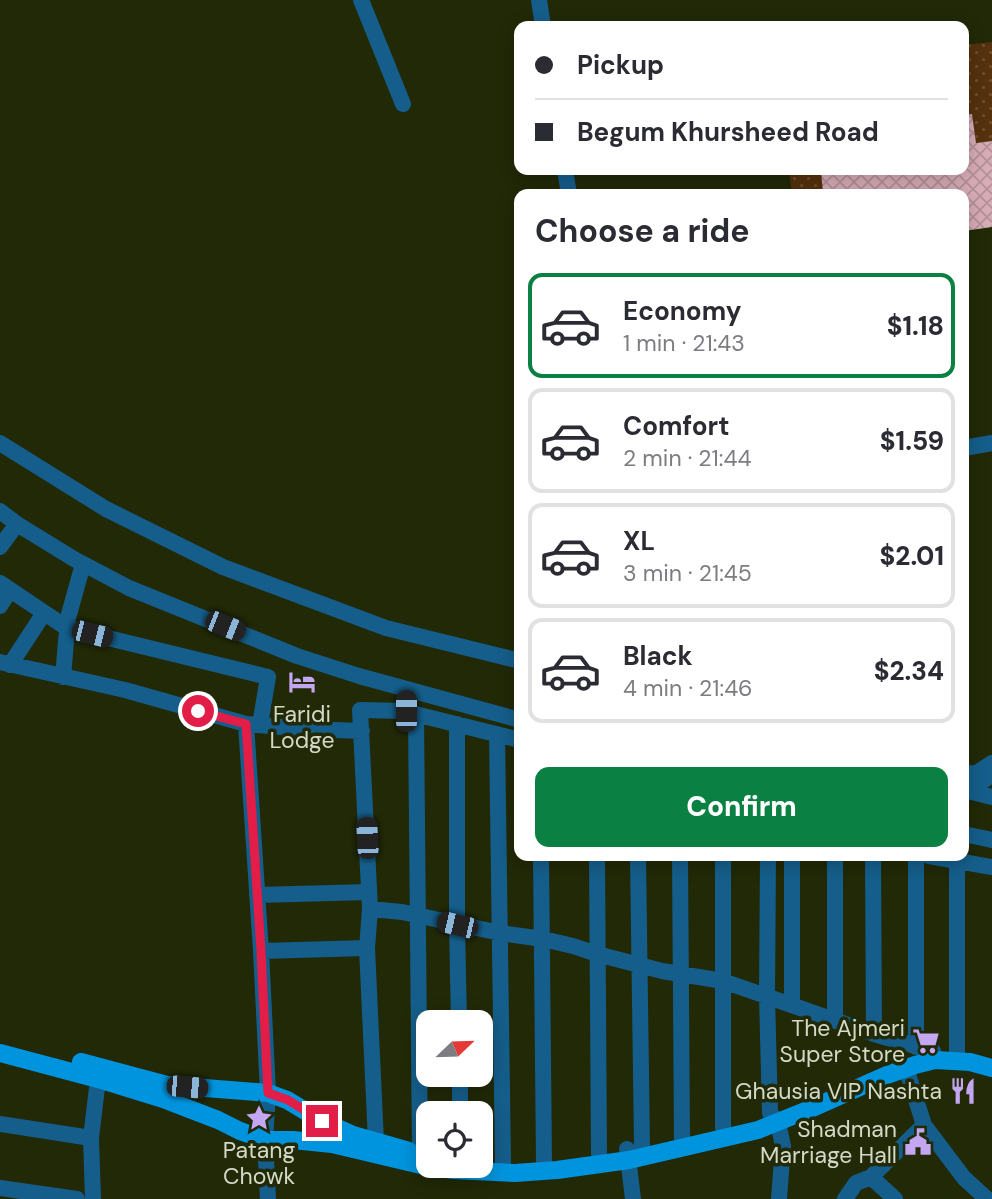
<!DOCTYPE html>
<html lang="en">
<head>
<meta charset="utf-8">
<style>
  :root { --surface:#fff; --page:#f7f7f7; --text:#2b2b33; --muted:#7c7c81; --line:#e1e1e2; --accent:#0b8043 }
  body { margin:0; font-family:"DM Sans",sans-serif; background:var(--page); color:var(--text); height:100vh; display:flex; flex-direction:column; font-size:26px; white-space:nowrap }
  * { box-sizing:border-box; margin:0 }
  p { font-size:23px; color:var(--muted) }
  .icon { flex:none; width:38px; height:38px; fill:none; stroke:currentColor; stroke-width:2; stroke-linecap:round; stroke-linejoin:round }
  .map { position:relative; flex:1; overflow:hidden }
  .panel { position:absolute; left:514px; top:189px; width:455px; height:672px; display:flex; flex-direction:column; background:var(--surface); border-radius:14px; box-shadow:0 4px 18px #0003 }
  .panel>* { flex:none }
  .banner { position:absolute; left:514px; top:21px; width:455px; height:154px; border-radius:14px; box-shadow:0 4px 18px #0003; display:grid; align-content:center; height:154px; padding:0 21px; background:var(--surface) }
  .needle { width:46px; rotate:67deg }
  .fabs { position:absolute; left:416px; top:1010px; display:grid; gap:14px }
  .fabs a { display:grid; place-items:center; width:77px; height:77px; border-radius:14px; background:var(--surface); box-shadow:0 4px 18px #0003; font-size:35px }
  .end { position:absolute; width:32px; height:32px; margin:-16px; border:9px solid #e11d48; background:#fff; box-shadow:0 0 0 4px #fff }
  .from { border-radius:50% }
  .car { position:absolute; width:21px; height:42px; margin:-21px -10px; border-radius:9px; box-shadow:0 0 5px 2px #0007; background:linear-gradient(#222 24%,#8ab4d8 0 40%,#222 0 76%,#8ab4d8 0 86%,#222 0) }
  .banner b { display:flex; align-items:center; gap:24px; height:66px; font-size:26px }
  .banner b+b { border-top:2px solid var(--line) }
  .banner i { width:18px; height:18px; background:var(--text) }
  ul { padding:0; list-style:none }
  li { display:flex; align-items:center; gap:21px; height:105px; margin:0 14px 10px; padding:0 7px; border:4px solid var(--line); border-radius:14px }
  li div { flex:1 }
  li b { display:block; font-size:26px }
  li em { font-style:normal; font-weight:800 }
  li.active { border-color:var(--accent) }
  li>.icon { width:63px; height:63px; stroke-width:1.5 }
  h2 { padding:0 21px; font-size:32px; line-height:84px }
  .button { display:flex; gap:14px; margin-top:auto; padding:14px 21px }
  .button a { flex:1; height:80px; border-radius:14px; background:var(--accent); color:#fff; font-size:28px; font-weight:800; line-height:80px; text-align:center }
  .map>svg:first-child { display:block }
</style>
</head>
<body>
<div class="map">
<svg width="992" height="1199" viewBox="0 0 992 1199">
  <defs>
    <pattern id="grass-dots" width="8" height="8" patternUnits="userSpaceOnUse" patternTransform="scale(1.75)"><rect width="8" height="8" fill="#55310e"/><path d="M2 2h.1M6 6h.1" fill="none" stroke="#6d4e30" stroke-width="1.8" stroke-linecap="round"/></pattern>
    <pattern id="building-cross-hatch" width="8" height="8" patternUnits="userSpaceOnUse" patternTransform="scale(1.75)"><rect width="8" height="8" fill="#d8acb7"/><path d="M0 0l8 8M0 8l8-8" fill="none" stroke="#b29198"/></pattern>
  </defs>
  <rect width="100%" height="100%" fill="#212907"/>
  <path fill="url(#grass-dots)" d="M992 42V141L976 143 972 114 964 115V45Z
    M789 170H821L823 194H792Z"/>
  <path fill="url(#building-cross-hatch)" d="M972 114 976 143 992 141V227L964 231V194H823L821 170H964V115Z"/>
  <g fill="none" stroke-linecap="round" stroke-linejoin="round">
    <path stroke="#155e8b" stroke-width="16" d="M361 0 403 104
      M539 0 543 26
      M565 170 569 194
      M0 443 106 509 223 567 386 628 520 661
      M964 448 992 443
      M0 511 17 524 74 559 129 588 297 656 359 676 520 720
      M0 547 17 524
      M0 583 67 628 268 677 260 725
      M0 606 10 590
      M0 662 125 690 246 724 307 729 362 731
      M10 665 44 613
      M63 677 68 618 83 564
      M407 712 520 740
      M416 714 420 1154
      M246 724 261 951 268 1093 265 1140 268 1199
      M457 724V925L459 1022
      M497 734 503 1164
      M964 772 975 774 992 763
      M992 775 968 791 992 797
      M964 834 992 840
      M541 856 544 1162
      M597 856 599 1154
      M638 856 642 1146
      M680 856 682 1139
      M723 856V1128
      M768 856 767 996 770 1113 778 1122 783 1146 779 1199
      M835 856V1021
      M873 856 874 1034
      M929 856 992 867
      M257 895 369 892
      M370 909 402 912 500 933 543 939 573 946 597 954 662 971 723 981 874 1034 933 1051
      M261 951 367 948
      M792 1005V856
      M916 1047V856
      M957 1052V861
      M906 1068 924 1125 964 1178 987 1199
      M460 1074V1113
      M0 1124 91 1138
      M376 1142 367 948 370 909 360 710 406 711V689
      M627 1149 633 1199
      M871 1177 895 1199
      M0 1188 77 1199
      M93 1199 91 1138 98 1079
      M845 1199 856 1183 871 1177 924 1125"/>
    <path stroke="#0094de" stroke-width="18" d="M0 1053 98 1079 166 1100 218 1120 240 1131 265 1140H293L332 1144 425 1166 454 1170 515 1173 557 1170 629 1160 758 1130 810 1109 887 1075 915 1065 935 1060 970 1062 992 1068
      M81 1062 167 1085 268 1093 287 1100 322 1121 353 1135 409 1151"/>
  </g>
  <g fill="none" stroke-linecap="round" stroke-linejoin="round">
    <path stroke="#e11d48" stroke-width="9" d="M198 711 246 724 261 951 268 1093 288 1100 322 1121"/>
  </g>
  <defs>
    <symbol id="hotel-bare" viewBox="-9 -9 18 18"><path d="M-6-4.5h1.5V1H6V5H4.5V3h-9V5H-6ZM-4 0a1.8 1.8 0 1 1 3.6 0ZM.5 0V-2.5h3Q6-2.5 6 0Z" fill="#c4a7f1" stroke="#212907" stroke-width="2.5" paint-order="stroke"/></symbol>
    <symbol id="supermarket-bare" viewBox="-9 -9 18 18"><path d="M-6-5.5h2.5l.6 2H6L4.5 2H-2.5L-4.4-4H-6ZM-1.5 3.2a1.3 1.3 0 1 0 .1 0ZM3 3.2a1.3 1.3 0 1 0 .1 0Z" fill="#c4a7f1" stroke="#212907" stroke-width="2.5" paint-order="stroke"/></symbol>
    <symbol id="restaurant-bare" viewBox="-9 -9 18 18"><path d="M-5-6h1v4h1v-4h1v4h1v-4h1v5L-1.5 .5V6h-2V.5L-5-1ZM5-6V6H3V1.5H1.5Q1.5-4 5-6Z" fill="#c4a7f1" stroke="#212907" stroke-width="2.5" paint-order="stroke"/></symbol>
    <symbol id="sight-bare" viewBox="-9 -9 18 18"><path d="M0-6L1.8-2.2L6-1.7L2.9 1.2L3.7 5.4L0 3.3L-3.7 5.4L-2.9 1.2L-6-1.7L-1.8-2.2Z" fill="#c4a7f1" stroke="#212907" stroke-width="2.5" paint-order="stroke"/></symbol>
    <symbol id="civic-bare" viewBox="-9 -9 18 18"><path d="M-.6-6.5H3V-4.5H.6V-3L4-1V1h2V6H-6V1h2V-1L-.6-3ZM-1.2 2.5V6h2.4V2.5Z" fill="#c4a7f1" stroke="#212907" stroke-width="2.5" paint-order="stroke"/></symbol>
  </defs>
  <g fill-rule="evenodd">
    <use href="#hotel-bare" x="283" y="663" width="38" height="38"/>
    <use href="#supermarket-bare" x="907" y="1022" width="38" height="38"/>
    <use href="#restaurant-bare" x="944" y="1072" width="38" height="38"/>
    <use href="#sight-bare" x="240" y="1099" width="38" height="38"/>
    <use href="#civic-bare" x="899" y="1123" width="38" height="38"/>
  </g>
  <g text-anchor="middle" stroke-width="7" stroke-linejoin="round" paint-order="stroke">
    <g font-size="23" fill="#d3d9c6" stroke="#212907" text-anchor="end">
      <text x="302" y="722" text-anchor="middle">Faridi<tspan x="302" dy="26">Lodge</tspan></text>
      <text x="905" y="1036">The Ajmeri<tspan x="905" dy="26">Super Store</tspan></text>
      <text x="942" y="1099">Ghausia VIP Nashta</text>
      <text x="897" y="1137">Shadman<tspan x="897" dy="26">Marriage Hall</tspan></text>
      <text x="259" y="1158" text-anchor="middle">Patang<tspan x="259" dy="26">Chowk</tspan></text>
    </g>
  </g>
</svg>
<div class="fabs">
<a><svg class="needle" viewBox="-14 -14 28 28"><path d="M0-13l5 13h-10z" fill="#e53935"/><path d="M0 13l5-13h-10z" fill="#7c7c81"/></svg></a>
<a><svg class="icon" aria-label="locate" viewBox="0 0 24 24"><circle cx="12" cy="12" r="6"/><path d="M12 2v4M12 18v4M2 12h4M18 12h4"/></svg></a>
</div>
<i class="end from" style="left:198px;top:711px"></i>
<i class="end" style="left:322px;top:1121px"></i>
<i class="car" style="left:225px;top:626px;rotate:112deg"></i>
<i class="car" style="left:92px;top:634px;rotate:104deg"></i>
<i class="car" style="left:406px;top:711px;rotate:0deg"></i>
<i class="car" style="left:367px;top:838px;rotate:357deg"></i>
<i class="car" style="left:457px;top:925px;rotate:283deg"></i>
<i class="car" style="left:187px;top:1087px;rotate:95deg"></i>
<div class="banner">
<b><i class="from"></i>Pickup</b>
<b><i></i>Begum Khursheed Road</b>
</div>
<section class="panel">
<h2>Choose a ride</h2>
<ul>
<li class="active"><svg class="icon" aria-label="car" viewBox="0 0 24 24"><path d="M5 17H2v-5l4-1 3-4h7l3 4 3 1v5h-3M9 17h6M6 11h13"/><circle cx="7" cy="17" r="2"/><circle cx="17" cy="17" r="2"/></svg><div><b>Economy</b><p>1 min · 21:43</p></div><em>$1.18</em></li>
<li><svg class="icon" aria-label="car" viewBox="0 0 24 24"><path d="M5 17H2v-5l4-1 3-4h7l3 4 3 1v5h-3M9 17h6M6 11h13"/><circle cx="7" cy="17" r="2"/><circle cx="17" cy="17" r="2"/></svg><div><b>Comfort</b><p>2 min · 21:44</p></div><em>$1.59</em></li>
<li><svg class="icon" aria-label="car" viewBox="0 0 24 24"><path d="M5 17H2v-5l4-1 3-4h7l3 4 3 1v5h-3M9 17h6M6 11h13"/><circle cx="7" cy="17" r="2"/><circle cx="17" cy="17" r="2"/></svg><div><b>XL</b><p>3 min · 21:45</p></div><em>$2.01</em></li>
<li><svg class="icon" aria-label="car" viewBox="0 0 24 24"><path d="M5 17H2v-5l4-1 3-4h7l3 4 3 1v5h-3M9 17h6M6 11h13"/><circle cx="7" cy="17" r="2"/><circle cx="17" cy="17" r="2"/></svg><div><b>Black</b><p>4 min · 21:46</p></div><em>$2.34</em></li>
</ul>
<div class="button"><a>Confirm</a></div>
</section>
</div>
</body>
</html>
